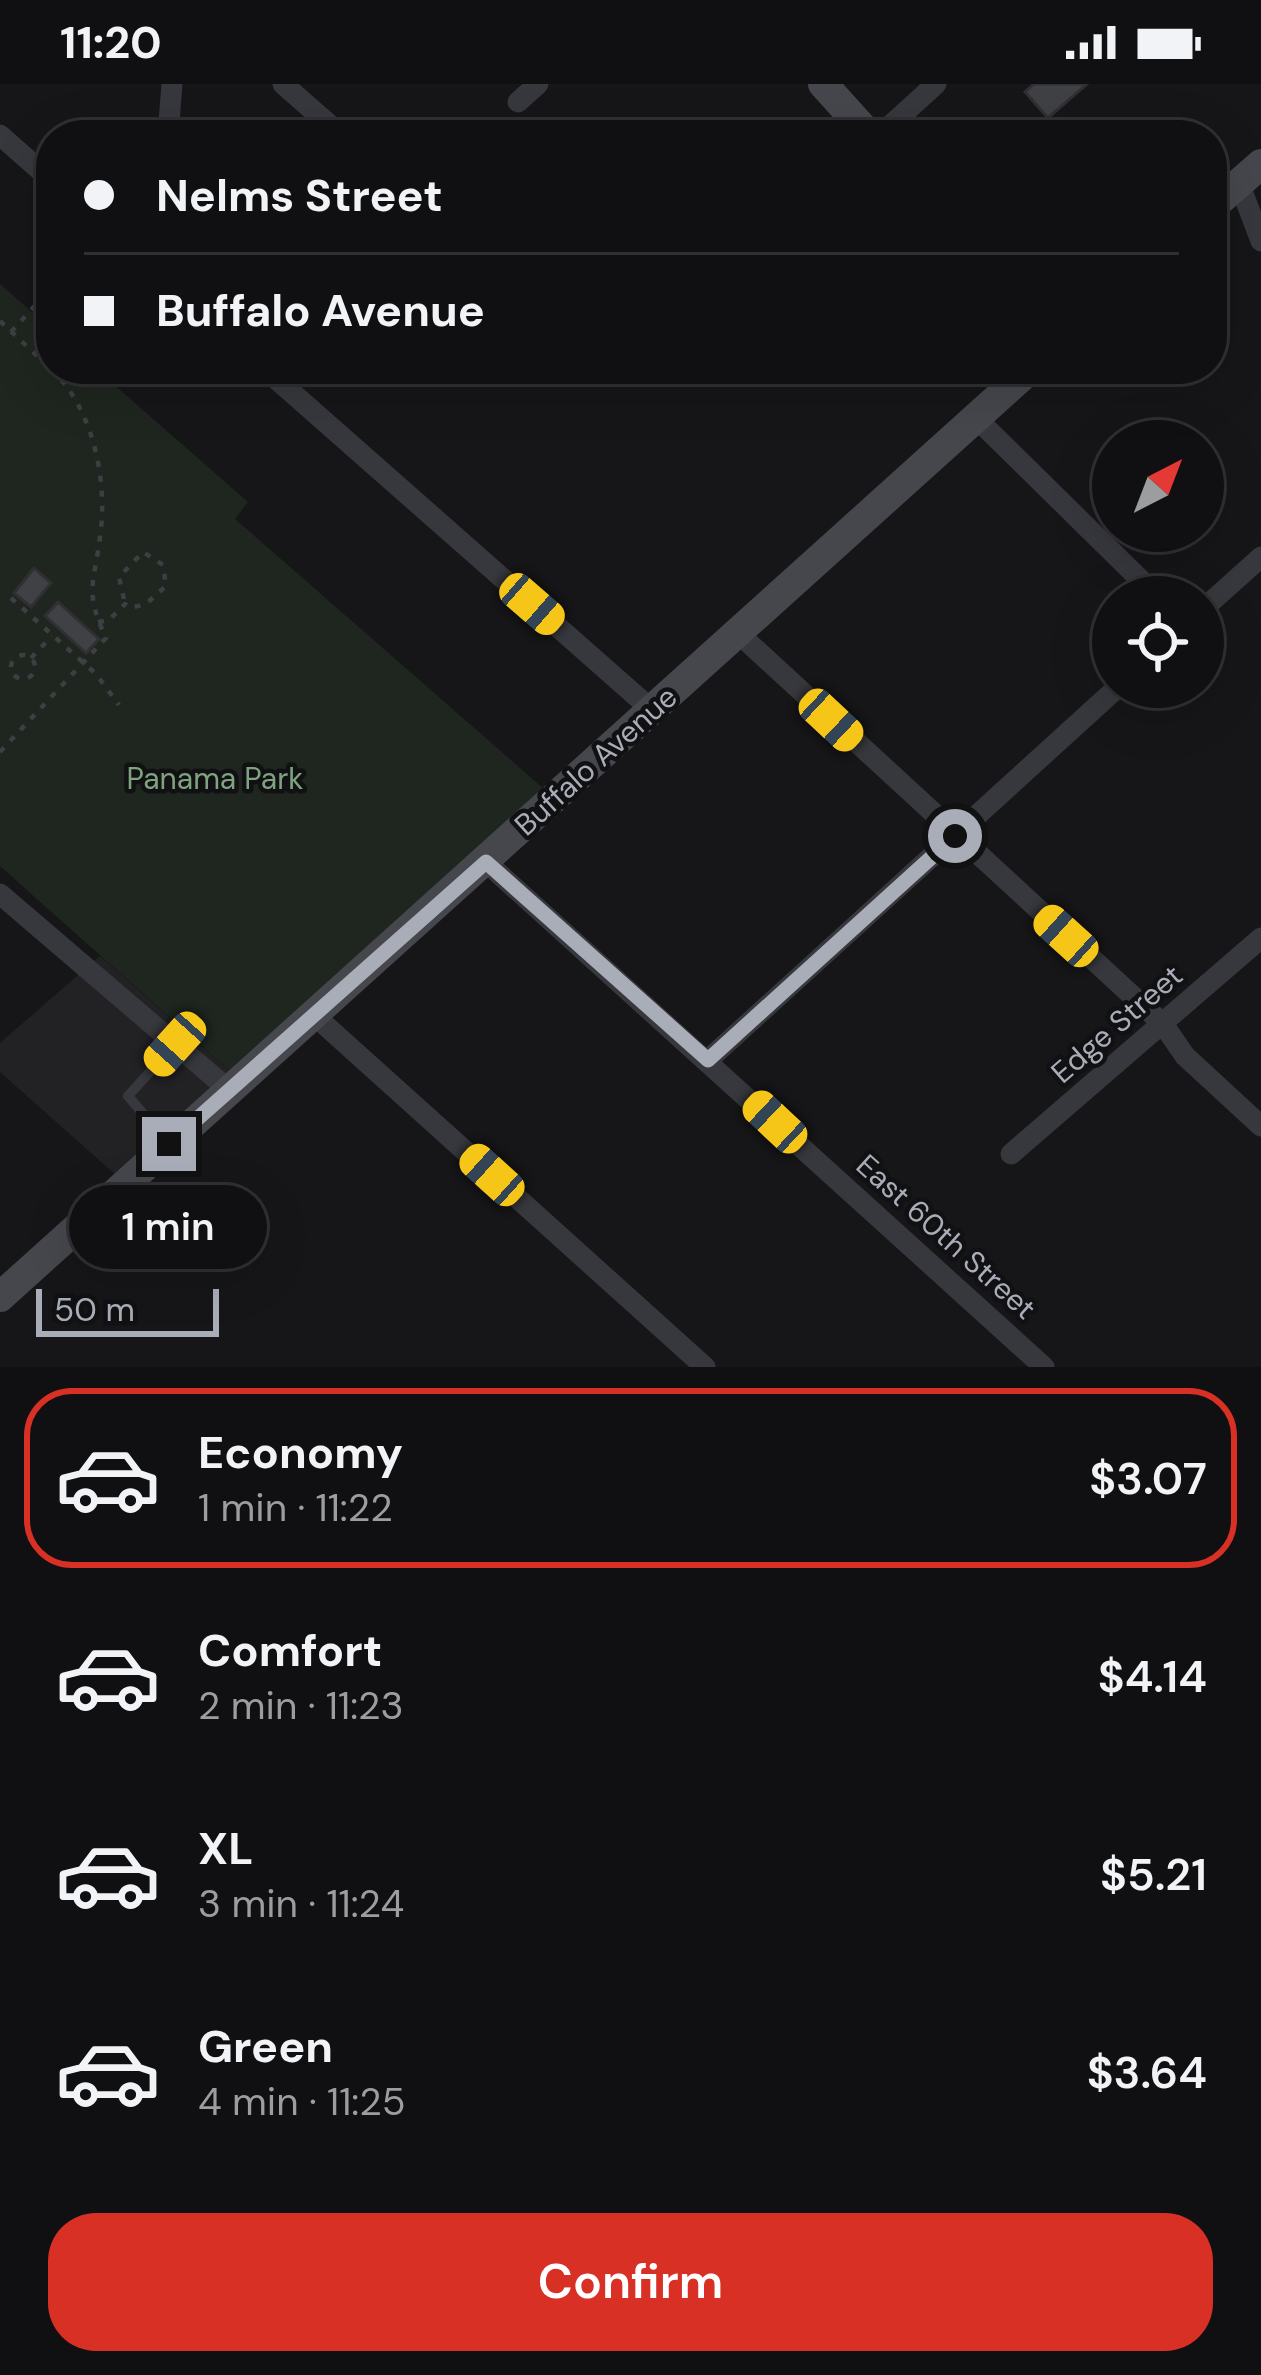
<!DOCTYPE html>
<html lang="en">
<head>
<meta charset="utf-8">
<style>
  :root { --surface:#101012; --page:#19191b; --text:#f1f3f6; --muted:#9c9d9f; --line:#303032; --accent:#d93025 }
  body { margin:0; font-family:"DM Sans",sans-serif; background:var(--page); color:var(--text); height:100vh; display:flex; flex-direction:column; font-size:45px; white-space:nowrap }
  * { box-sizing:border-box; margin:0 }
  p { font-size:39px; color:var(--muted) }
  .icon { flex:none; width:66px; height:66px; fill:none; stroke:currentColor; stroke-width:2; stroke-linecap:round; stroke-linejoin:round }
  .map { position:relative; height:1283px; overflow:hidden }
  .panel { display:flex; flex-direction:column; background:var(--surface); flex:1 }
  .panel>* { flex:none }
  .guide { position:absolute; left:36px; top:36px; width:1191px; height:264px; border-radius:48px; box-shadow:0 12px 48px #0002,0 0 0 3px var(--line); display:grid; align-content:center; height:264px; padding:0 48px; background:var(--surface) }
  .needle { width:78px; rotate:42deg }
  .buttons { position:absolute; left:1092px; top:336px; display:grid; gap:24px }
  .buttons a { display:grid; place-items:center; width:132px; height:132px; border-radius:50%; background:var(--surface); box-shadow:0 12px 48px #0002,0 0 0 3px var(--line); font-size:60px }
  .scale { position:absolute; left:36px; bottom:30px; width:183px; box-sizing:border-box; padding-left:12px; border:6px solid #a8adb8; border-top:0; font-size:33px; line-height:42px; white-space:nowrap; color:#a8adb8; -webkit-text-stroke:9px #111113; paint-order:stroke }
  .end { position:absolute; width:54px; height:54px; margin:-27px; border:15px solid #a8adb8; background:#111; box-shadow:0 0 0 6px #111 }
  .from { border-radius:50% }
  .bubble { position:absolute; height:84px; border-radius:42px; background:var(--surface); box-shadow:0 12px 48px #0002,0 0 0 3px var(--line); font-size:39px; font-weight:600; line-height:84px; text-align:center }
  .car { position:absolute; width:36px; height:72px; margin:-36px -18px; border-radius:15px; box-shadow:0 0 9px 3px #0007; background:linear-gradient(#f5c518 24%,#345 0 40%,#f5c518 0 76%,#345 0 86%,#f5c518 0) }
  .guide b { display:flex; align-items:center; gap:42px; height:114px; font-size:45px }
  .guide b+b { border-top:3px solid var(--line) }
  .guide i { width:30px; height:30px; background:var(--text) }
  ul { padding:21px 0 0; list-style:none }
  li { display:flex; align-items:center; gap:36px; height:180px; margin:0 24px 18px; padding:0 24px; border:6px solid transparent; border-radius:48px }
  li div { flex:1 }
  li b { display:block; font-size:45px }
  li em { font-style:normal; font-weight:600 }
  li.current { border-color:var(--accent) }
  li>.icon { width:108px; height:108px; stroke-width:1.5 }
  .cta { display:flex; gap:24px; margin-top:auto; padding:24px 48px }
  .cta a { flex:1; height:138px; border-radius:48px; background:var(--accent); color:#fff; font-size:48px; font-weight:600; line-height:138px; text-align:center }
  .status { display:flex; justify-content:space-between; align-items:center; height:84px; padding:0 60px; background:var(--surface); direction:ltr }
  .status svg { height:33px; fill:currentColor }
  .map>svg:first-child { display:block }
</style>
</head>
<body>
<div class="status"><b>11:20</b><svg viewBox="0 0 49 12"><path d="M0 12V9h3v3zM5 12V6h3v6zM10 12V3h3v9zM15 12V0h3v12zM26 1h20v11H26zM47 4h2v5h-2z"/></svg></div>
<div class="map">
<svg width="1261" height="1283" viewBox="0 0 1261 1283">
  <rect width="100%" height="100%" fill="#161618"/>
  <path fill="#222225" d="M100 872 232 989 117 1092 0 988V959Z"/>
  <path fill="#1e261f" d="M0 200 51 245V285H96L248 418 235 435 544 705 232 989 0 782Z"/>
  <path fill="#404145" stroke="#303034" stroke-width="3" d="M1034 0H1087L1048 34 1025 8Z
    M34 484 51 499 31 523 14 509Z
    M58 518 99 555 86 569 45 532Z"/>
  <g fill="none" stroke-linecap="round" stroke-linejoin="round">
    <path stroke="#3d3f44" stroke-width="4.5" stroke-dasharray="6 9" stroke-linecap="butt" d="M0 237 51 285
      M11 248 51 204
      M11 514 96 590 119 621
      M98 538 109 536 125 520 130 524 146 520 166 502 163 481 143 468 119 493 125 520
      M11 583a12 12 0 1 1 24 0a12 12 0 1 1-24 0Z
      M31 574 52 552
      M0 668 106 554C84 507 94 501 100 453 108 398 94 325 51 285"/>
    <path stroke="#37383d" stroke-width="10" d="M166 1057 128 1012 175 960"/>
    <path stroke="#37383d" stroke-width="21" d="M283 0 341 51
      M518 18 538 0
      M0 51 51 96
      M168 51 172 0
      M880 51 936 0
      M1239 99 1261 157
      M265 285 652 626
      M976 334 1158 513
      M1203 525 1261 473
      M738 549 1163 940 1185 972 1261 1042
      M486 778 1044 1283
      M0 810 229 1006
      M315 932 705 1283
      M708 976 1118 603
      M1011 1070 1261 854"/>
    <path stroke="#45474d" stroke-width="30" d="M823 0 869 51
      M1212 123 1261 80
      M0 1213 1030 285"/>
  </g>
  <g fill="none" stroke-linecap="round" stroke-linejoin="round">
    <path stroke="#a8adb8" stroke-width="15" d="M169 1060 486 778 708 976 955 752"/>
  </g>
  <g text-anchor="middle" stroke-width="9" stroke-linejoin="round" paint-order="stroke">
    <g font-size="30" fill="#a8adb8" stroke="#111113">
      <text transform="translate(596 677) rotate(-42)" y="10">Buffalo Avenue</text>
      <text transform="translate(1117 940) rotate(-41)" y="10">Edge Street</text>
      <text transform="translate(946 1153) rotate(42)" y="10">East 60th Street</text>
    </g>
    <g font-size="30" fill="#7fa381" stroke="#111113">
      <text x="215" y="705">Panama Park</text>
    </g>
  </g>
</svg>
<div class="buttons">
<a><svg class="needle" viewBox="-14 -14 28 28"><path d="M0-13l5 13h-10z" fill="#e53935"/><path d="M0 13l5-13h-10z" fill="#9c9d9f"/></svg></a>
<a><svg class="icon" aria-label="locate" viewBox="0 0 24 24"><circle cx="12" cy="12" r="6"/><path d="M12 2v4M12 18v4M2 12h4M18 12h4"/></svg></a>
</div>
<div class="scale">50 m</div>
<i class="end from" style="left:955px;top:752px"></i>
<i class="end" style="left:169px;top:1060px"></i>
<div class="bubble" style="left:69px;top:1101px;width:198px">1 min</div>
<i class="car" style="left:532px;top:520px;rotate:131deg"></i>
<i class="car" style="left:831px;top:636px;rotate:133deg"></i>
<i class="car" style="left:1066px;top:852px;rotate:312deg"></i>
<i class="car" style="left:175px;top:960px;rotate:222deg"></i>
<i class="car" style="left:775px;top:1038px;rotate:313deg"></i>
<i class="car" style="left:492px;top:1091px;rotate:312deg"></i>
<div class="guide">
<b><i class="from"></i>Nelms Street</b>
<b><i></i>Buffalo Avenue</b>
</div>
</div>
<section class="panel">
<ul>
<li class="current"><svg class="icon" aria-label="car" viewBox="0 0 24 24"><path d="M5 17H2v-5l4-1 3-4h7l3 4 3 1v5h-3M9 17h6M6 11h13"/><circle cx="7" cy="17" r="2"/><circle cx="17" cy="17" r="2"/></svg><div><b>Economy</b><p>1 min · 11:22</p></div><em>$3.07</em></li>
<li><svg class="icon" aria-label="car" viewBox="0 0 24 24"><path d="M5 17H2v-5l4-1 3-4h7l3 4 3 1v5h-3M9 17h6M6 11h13"/><circle cx="7" cy="17" r="2"/><circle cx="17" cy="17" r="2"/></svg><div><b>Comfort</b><p>2 min · 11:23</p></div><em>$4.14</em></li>
<li><svg class="icon" aria-label="car" viewBox="0 0 24 24"><path d="M5 17H2v-5l4-1 3-4h7l3 4 3 1v5h-3M9 17h6M6 11h13"/><circle cx="7" cy="17" r="2"/><circle cx="17" cy="17" r="2"/></svg><div><b>XL</b><p>3 min · 11:24</p></div><em>$5.21</em></li>
<li><svg class="icon" aria-label="car" viewBox="0 0 24 24"><path d="M5 17H2v-5l4-1 3-4h7l3 4 3 1v5h-3M9 17h6M6 11h13"/><circle cx="7" cy="17" r="2"/><circle cx="17" cy="17" r="2"/></svg><div><b>Green</b><p>4 min · 11:25</p></div><em>$3.64</em></li>
</ul>
<div class="cta"><a>Confirm</a></div>
</section>
</body>
</html>
